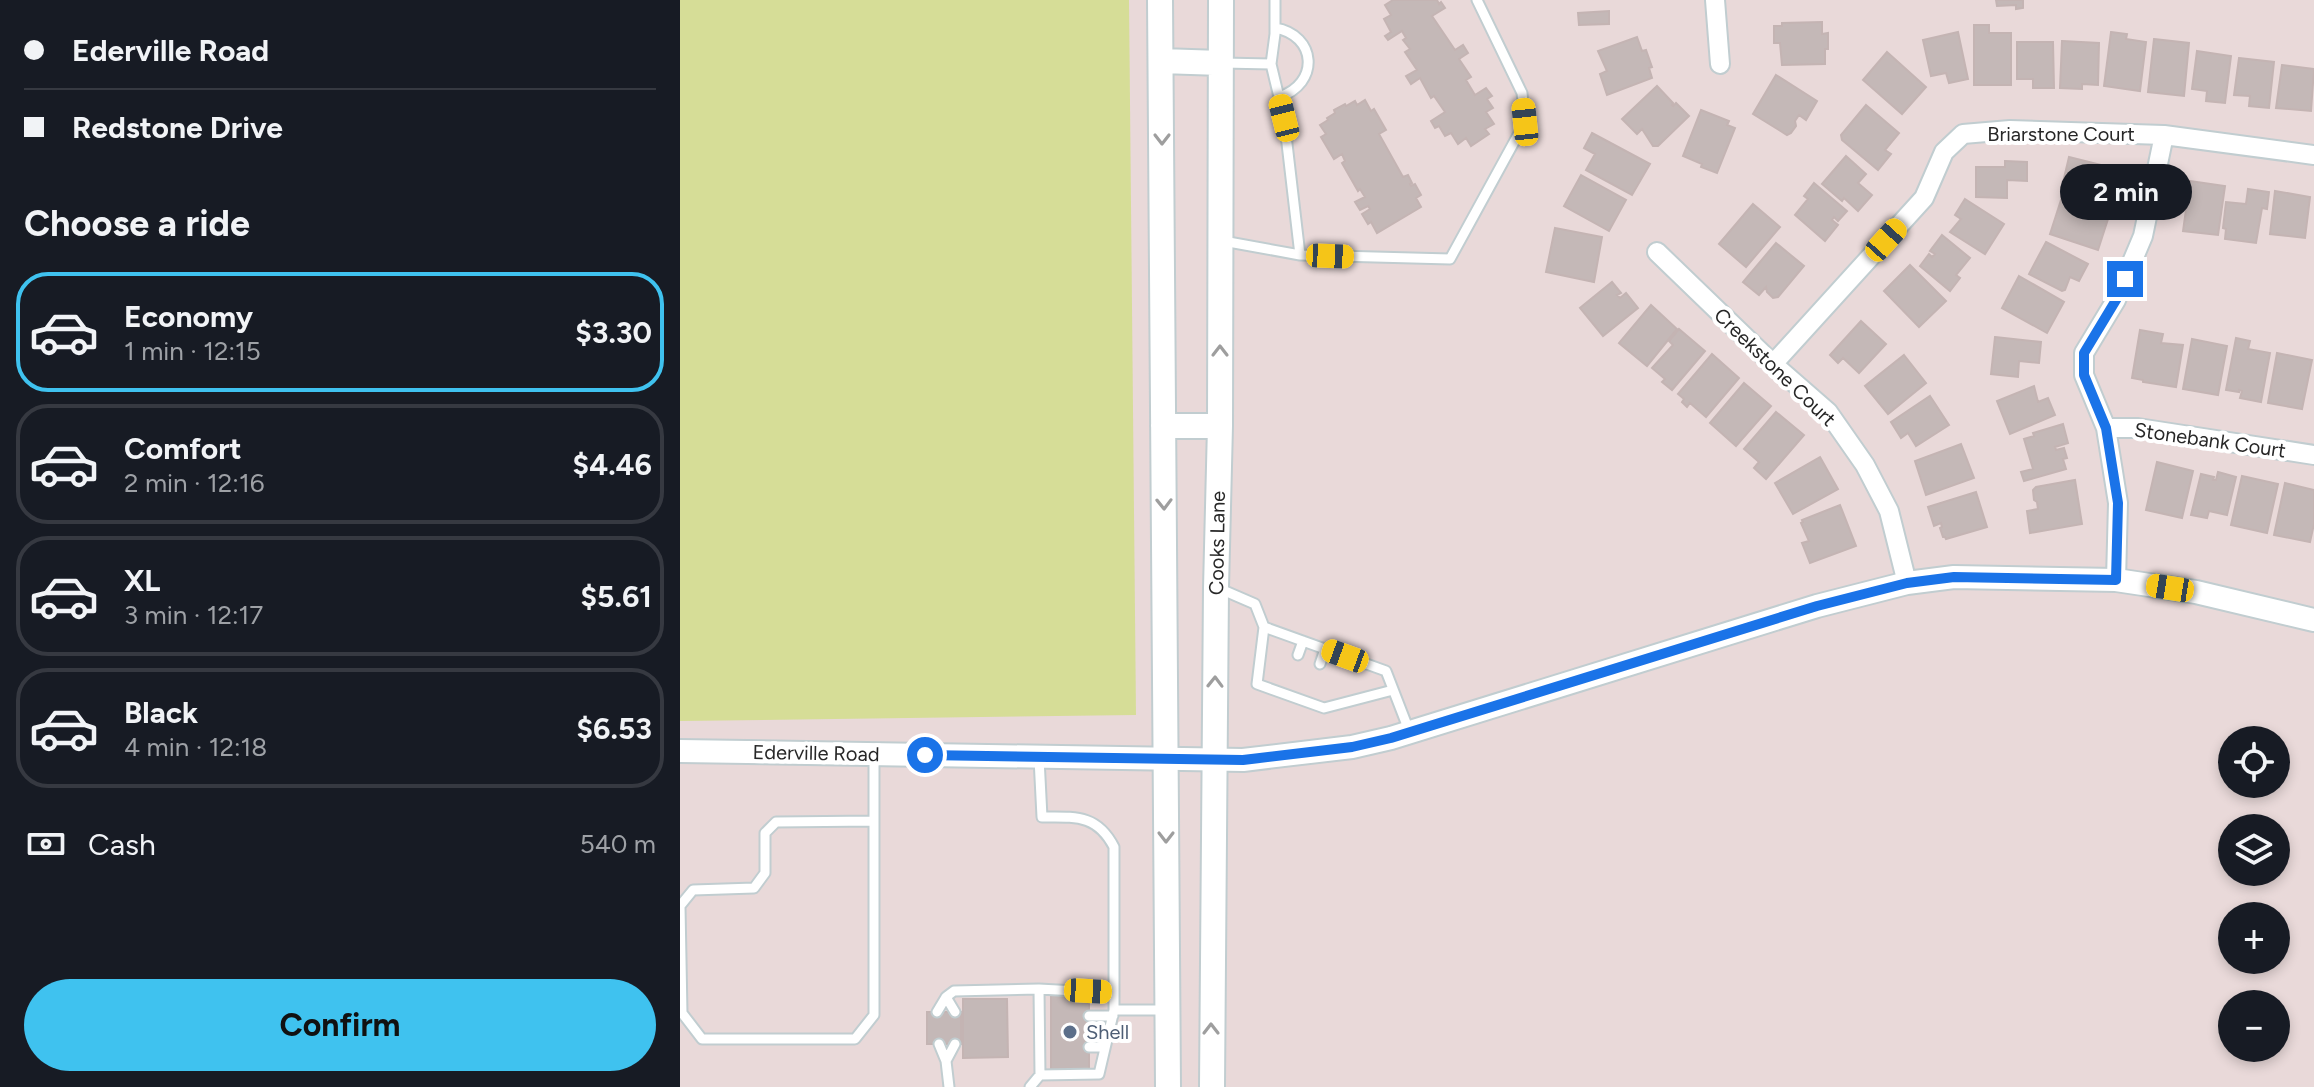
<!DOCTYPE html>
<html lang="en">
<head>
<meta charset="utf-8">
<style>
  :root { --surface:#171b24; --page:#242831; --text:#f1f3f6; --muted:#9ea1a6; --line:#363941; --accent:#3fc2ef }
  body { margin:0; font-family:Figtree,sans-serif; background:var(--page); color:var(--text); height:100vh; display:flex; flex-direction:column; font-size:30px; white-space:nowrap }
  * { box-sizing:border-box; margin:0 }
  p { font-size:26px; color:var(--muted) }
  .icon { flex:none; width:44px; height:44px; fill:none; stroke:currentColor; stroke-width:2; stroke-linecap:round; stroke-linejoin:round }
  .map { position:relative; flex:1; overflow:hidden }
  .drawer { display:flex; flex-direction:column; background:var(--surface); width:680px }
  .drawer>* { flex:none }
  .top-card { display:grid; align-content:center; height:176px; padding:0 24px; background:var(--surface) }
  .controls { position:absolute; left:1538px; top:726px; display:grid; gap:16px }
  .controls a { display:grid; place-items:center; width:72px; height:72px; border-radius:50%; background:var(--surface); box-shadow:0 4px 12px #0003; font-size:40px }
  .end { position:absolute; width:36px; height:36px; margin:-18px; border:10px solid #1a73e8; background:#fff; box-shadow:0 0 0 4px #fff }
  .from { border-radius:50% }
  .bubble { position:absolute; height:56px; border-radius:28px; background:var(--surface); box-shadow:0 4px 12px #0003; font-size:26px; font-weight:700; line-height:56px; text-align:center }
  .car { position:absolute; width:24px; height:48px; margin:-24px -12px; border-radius:10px; box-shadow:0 0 6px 2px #0007; background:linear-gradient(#f5c518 24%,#345 0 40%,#f5c518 0 76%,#345 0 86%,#f5c518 0) }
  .top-card b { display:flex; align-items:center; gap:28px; height:76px; font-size:30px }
  .top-card b+b { border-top:2px solid var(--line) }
  .top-card i { width:20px; height:20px; background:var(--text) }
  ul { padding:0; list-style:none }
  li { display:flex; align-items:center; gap:24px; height:120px; margin:0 16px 12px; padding:0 8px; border:4px solid var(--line); border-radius:32px }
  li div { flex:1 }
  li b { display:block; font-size:30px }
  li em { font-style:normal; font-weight:700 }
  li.current { border-color:var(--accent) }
  li>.icon { width:72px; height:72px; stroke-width:1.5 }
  h2 { padding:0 24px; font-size:36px; line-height:96px }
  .pay { display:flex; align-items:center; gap:20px; height:88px; padding:0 24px; font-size:30px }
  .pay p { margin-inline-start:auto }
  .primary-button { display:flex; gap:16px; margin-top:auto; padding:16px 24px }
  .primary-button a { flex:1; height:92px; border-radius:48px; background:var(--accent); color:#111; font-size:32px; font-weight:700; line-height:92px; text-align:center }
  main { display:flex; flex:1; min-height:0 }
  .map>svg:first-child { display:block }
</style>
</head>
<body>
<main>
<section class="drawer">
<div class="top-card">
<b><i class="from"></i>Ederville Road</b>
<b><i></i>Redstone Drive</b>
</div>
<h2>Choose a ride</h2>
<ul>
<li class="current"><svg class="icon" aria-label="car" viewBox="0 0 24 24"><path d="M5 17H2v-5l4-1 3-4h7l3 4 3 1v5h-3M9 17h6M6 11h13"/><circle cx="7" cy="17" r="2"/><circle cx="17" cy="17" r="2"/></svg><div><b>Economy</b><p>1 min · 12:15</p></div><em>$3.30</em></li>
<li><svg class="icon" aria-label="car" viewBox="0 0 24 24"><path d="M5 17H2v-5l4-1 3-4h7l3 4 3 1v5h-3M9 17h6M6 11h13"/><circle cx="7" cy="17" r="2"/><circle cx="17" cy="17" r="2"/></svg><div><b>Comfort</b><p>2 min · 12:16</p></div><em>$4.46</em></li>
<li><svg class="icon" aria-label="car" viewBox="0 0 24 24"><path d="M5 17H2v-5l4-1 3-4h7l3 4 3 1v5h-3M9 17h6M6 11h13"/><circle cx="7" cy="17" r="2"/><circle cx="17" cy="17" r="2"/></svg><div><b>XL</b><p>3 min · 12:17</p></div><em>$5.61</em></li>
<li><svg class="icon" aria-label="car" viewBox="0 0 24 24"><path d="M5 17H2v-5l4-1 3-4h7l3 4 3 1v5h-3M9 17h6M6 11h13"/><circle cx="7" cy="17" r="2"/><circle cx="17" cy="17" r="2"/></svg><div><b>Black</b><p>4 min · 12:18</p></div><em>$6.53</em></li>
</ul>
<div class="pay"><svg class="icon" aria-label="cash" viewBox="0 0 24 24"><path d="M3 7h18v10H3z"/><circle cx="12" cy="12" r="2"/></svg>Cash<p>540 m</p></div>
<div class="primary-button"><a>Confirm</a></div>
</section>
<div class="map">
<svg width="1634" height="1087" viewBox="0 0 1634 1087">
  <rect width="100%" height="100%" fill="#e9d9d9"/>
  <path fill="#d6dd97" d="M0 0H449L456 715 0 721Z"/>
  <path fill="#c4b8b7" stroke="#c4b4b3" stroke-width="2" d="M713 0H757L759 4 761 2 765 8 752 16 775 50 783 45 788 53 779 59 791 77 786 80 795 95 806 88 812 96 807 99 813 108 806 112 814 124 805 129 809 134 791 146 786 138 778 144 771 133 765 136 759 126 755 128 751 121 765 112 754 96 751 98 740 78 731 84 726 76 737 70 725 52 730 49 723 40 726 38 722 31 708 40 705 36 711 32 704 19 711 15 705 5Z
    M1316 0H1343V8L1336 9V5L1317 6Z
    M929 11V24L899 25 898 13Z
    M1142 22V34L1148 33V49H1145V64L1102 65 1100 43H1094V26H1102V23Z
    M1294 25H1309V33H1331V85H1294Z
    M1278 32 1288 79 1269 83 1266 73 1251 76 1243 40Z
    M1431 32 1447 34 1446 39 1466 42 1460 91 1424 86Z
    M957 37 962 51 966 50 972 67 969 68 972 78 927 95 920 74 927 71 918 51Z
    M1474 39 1509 43 1504 96 1468 92Z
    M1382 41 1419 43 1418 85 1402 84V89L1380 88Z
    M1337 42H1373L1374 88H1353V79H1337Z
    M1517 51 1551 56 1545 103 1526 101 1527 91 1512 89Z
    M1207 52 1246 87 1222 114 1183 80Z
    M1559 58 1594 62 1589 108 1569 106 1570 96 1554 95Z
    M1602 65 1634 69 1631 111 1596 108Z
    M1096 75 1137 101 1126 120 1119 115 1115 121 1116 126 1111 133 1107 135 1073 114Z
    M977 86 993 103 992 105 993 106 996 103 1009 116 978 146H973L962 129 957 134 942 119Z
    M685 100 691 111 694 109 706 130 699 134 723 177 728 175 732 183 730 184 731 186 735 184 741 195 736 198 741 207 697 233 691 222 688 224 682 214 690 209 688 206 680 210 675 202 685 197 680 189 678 191 662 163 665 161 662 154 654 159 641 137 646 134 640 125 648 120 647 118 655 113 654 110 665 104 666 106 675 101 677 105Z
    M1186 105 1219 133 1205 150 1211 154 1198 170 1162 140 1161 135Z
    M1021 110 1049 121 1047 125 1055 128 1037 173 1021 167 1022 164 1003 156Z
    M912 133 970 164 952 195 906 170 915 154 904 148Z
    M1166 156 1186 174 1178 183 1192 195 1178 211 1164 198 1162 201 1142 184Z
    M1389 157 1441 170 1433 204 1381 191Z
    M1325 161 1347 162V181L1327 180V198L1296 197V167H1325Z
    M901 175 946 200 929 231 884 206Z
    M1510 181 1545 186 1538 235 1503 231Z
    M1134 183 1167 211 1158 221 1154 217 1152 220 1158 225 1145 241 1115 215 1128 199 1124 196Z
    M1568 189 1589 192 1587 209 1582 208 1576 243 1545 239 1546 229 1543 228 1546 202 1566 204Z
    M1595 191 1630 197 1625 238 1590 234Z
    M1285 199 1324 224 1305 254 1270 232 1281 219 1275 215Z
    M1381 200 1429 216 1418 250 1370 234Z
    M1073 204 1100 227 1066 267 1039 244Z
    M875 228 922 237 914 282 866 272Z
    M1262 235 1290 258 1276 275 1280 278 1270 291 1240 266 1249 254 1252 257 1255 254 1250 251Z
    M1366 242 1408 264 1399 281 1390 277 1385 290 1382 291 1349 274Z
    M1096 243 1124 266 1098 297 1093 298 1087 292 1086 287 1079 295 1063 282Z
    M1230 265 1266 301 1239 327 1204 291Z
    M1339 276 1384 302 1367 333 1322 308Z
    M932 282 941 293 937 295 940 298 946 293 958 308 923 336 900 308Z
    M971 305 997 329 967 366 939 343Z
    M1181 321 1206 344 1179 373 1163 358 1158 363 1150 355Z
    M999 329 1025 351 992 390 982 382 985 379 972 368 993 345 989 341Z
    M1460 330 1483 334 1481 343 1503 345 1496 387 1463 382V380L1452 378Z
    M1315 337 1361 342 1359 363 1339 361 1338 377 1311 374Z
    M1556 338 1570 341 1568 349 1590 353 1581 402 1560 398 1562 391 1559 390V392L1546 390Z
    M1512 339 1547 346 1538 395 1503 389Z
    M1597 353 1632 360 1622 409 1588 403Z
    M1032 354 1059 378 1026 417 1010 403 1007 407 1002 402 1004 399 998 394Z
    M1224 355 1246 383 1208 414 1185 386Z
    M1064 383 1091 406 1056 446 1030 423Z
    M1354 386 1358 402 1368 398 1375 415 1330 434 1317 401Z
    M1250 396 1269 425 1236 446 1228 433 1221 438 1211 422Z
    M1096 412 1124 435 1086 479 1074 468 1079 462 1064 449Z
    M1383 424 1388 443 1375 447 1376 450 1384 448 1387 458 1383 459 1386 469 1344 481 1341 472 1353 469 1344 439 1354 436 1353 433Z
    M1281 444 1294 478 1246 495 1235 461Z
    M1140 457 1158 489 1113 514 1095 483Z
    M1477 462 1513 471 1502 518 1466 510Z
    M1538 472 1556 477 1547 515 1529 511 1527 518 1511 515 1521 474 1534 477 1533 480H1536Z
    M1562 476 1598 484 1587 533 1551 525Z
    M1395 480 1402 524 1350 533 1347 511 1358 509 1357 502 1354 500 1353 490 1356 487Z
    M1605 483 1634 490V524L1630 542 1594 535Z
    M1296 492 1307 527 1266 539 1265 537H1263L1260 528 1262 527 1261 523 1254 526 1248 507Z
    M1160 505 1176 546 1130 563 1122 543 1129 541 1121 523 1123 522 1122 520Z
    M371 995H409V1069H371Z
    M283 999H327L328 1057 283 1058Z
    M247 1012H281V1044H247Z"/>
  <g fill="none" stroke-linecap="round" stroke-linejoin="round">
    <defs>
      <path id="service" d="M595 0V34L591 64 604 118 620 255
        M595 28C637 35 640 84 599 97
        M543 63 591 64
        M543 241 620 255 770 259 845 122 842 93 797 0
        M538 588 575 604 584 627 706 671 730 733
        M584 627 577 684 644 708 713 690
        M618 655 623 641
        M640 664 645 649
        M194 754V1015L175 1039H22L2 1013 0 906 13 890 74 888 85 873V833L96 822 194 821
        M359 758 362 817C395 817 417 814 434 847V1010H486
        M433 993 359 989 360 1075 419 1074 434 1010
        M257 1012 266 997
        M275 1012 266 997 274 991 359 989
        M409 1016H433
        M259 1044 266 1061
        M409 1047H425
        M269 1087 266 1061 275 1044
        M350 1087 360 1075"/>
      <path id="minor" d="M1035 0 1040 64
        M977 252 1093 364 1148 412 1185 465 1209 511 1227 583
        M1093 364 1244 198 1264 152 1283 134 1330 130 1484 135 1634 155
        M1426 428H1458L1634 455
        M1436 580 1438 503 1426 428 1404 375V353L1436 300 1463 236 1484 135"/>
      <path id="tertiary" d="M0 751 563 760 672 747 711 738 1137 606 1227 583 1274 577 1436 580 1516 592 1634 620"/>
      <path id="secondary" d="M480 0 488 1087
        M481 61 541 63
        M483 426H540
        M532 1087 536 588 540 426 541 0"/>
    </defs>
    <use href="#service" stroke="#c1cdd0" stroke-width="13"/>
    <use href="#minor" stroke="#c1cdd0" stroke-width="22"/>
    <use href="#tertiary" stroke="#c1cdd0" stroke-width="26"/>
    <use href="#secondary" stroke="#c1cdd0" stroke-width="28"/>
    <use href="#service" stroke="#fff" stroke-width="9"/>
    <use href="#minor" stroke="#fff" stroke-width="18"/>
    <use href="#tertiary" stroke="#fff" stroke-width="22"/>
    <use href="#secondary" stroke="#fff" stroke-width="24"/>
  </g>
  <defs><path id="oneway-chevron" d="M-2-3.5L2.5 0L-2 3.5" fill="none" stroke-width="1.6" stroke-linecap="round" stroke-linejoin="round" transform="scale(2)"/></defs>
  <g stroke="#9e9e9e">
    <use href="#oneway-chevron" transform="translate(482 139) rotate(90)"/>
    <use href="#oneway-chevron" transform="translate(540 351) rotate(-90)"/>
    <use href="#oneway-chevron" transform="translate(484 504) rotate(89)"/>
    <use href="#oneway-chevron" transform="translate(535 682) rotate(-89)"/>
    <use href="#oneway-chevron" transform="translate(486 837) rotate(90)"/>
    <use href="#oneway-chevron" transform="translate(531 1029) rotate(-90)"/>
  </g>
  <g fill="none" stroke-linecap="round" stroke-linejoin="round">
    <path stroke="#1a73e8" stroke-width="10" d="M245 755 563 760 672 747 711 738 1137 606 1227 583 1274 577 1436 580 1438 503 1426 428 1404 375V353L1436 300 1445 279"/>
  </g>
  <circle fill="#5c6f8a" stroke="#fff" stroke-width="3" cx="390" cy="1032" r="8"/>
  <g text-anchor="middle" stroke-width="8" stroke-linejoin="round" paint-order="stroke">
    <g font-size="20" fill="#272727" stroke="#fff">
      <text x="1381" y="141">Briarstone Court</text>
      <text transform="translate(1095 367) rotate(44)" y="7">Creekstone Court</text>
      <text transform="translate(1530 440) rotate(8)" y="7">Stonebank Court</text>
      <text transform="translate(537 543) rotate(-89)" y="7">Cooks Lane</text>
      <text transform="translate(136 753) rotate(1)" y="7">Ederville Road</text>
    </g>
    <g font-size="20" fill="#4e5e75" stroke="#fff" text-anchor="start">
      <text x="406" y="1039">Shell</text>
    </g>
  </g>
</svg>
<div class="controls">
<a><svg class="icon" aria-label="locate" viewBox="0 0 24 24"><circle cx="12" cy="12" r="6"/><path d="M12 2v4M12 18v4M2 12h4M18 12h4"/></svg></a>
<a><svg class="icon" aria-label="layers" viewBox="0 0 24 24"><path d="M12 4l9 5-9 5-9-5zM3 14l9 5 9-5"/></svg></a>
<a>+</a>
<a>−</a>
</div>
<i class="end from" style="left:245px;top:755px"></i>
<i class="end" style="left:1445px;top:279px"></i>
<div class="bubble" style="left:1380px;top:164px;width:132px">2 min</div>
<i class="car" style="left:604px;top:118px;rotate:346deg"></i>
<i class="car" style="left:845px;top:122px;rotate:354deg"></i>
<i class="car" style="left:1206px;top:240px;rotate:42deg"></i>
<i class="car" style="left:650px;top:256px;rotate:92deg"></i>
<i class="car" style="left:1490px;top:588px;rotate:279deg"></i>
<i class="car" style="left:665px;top:656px;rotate:290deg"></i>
<i class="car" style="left:408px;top:991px;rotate:93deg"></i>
</div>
</main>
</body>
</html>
